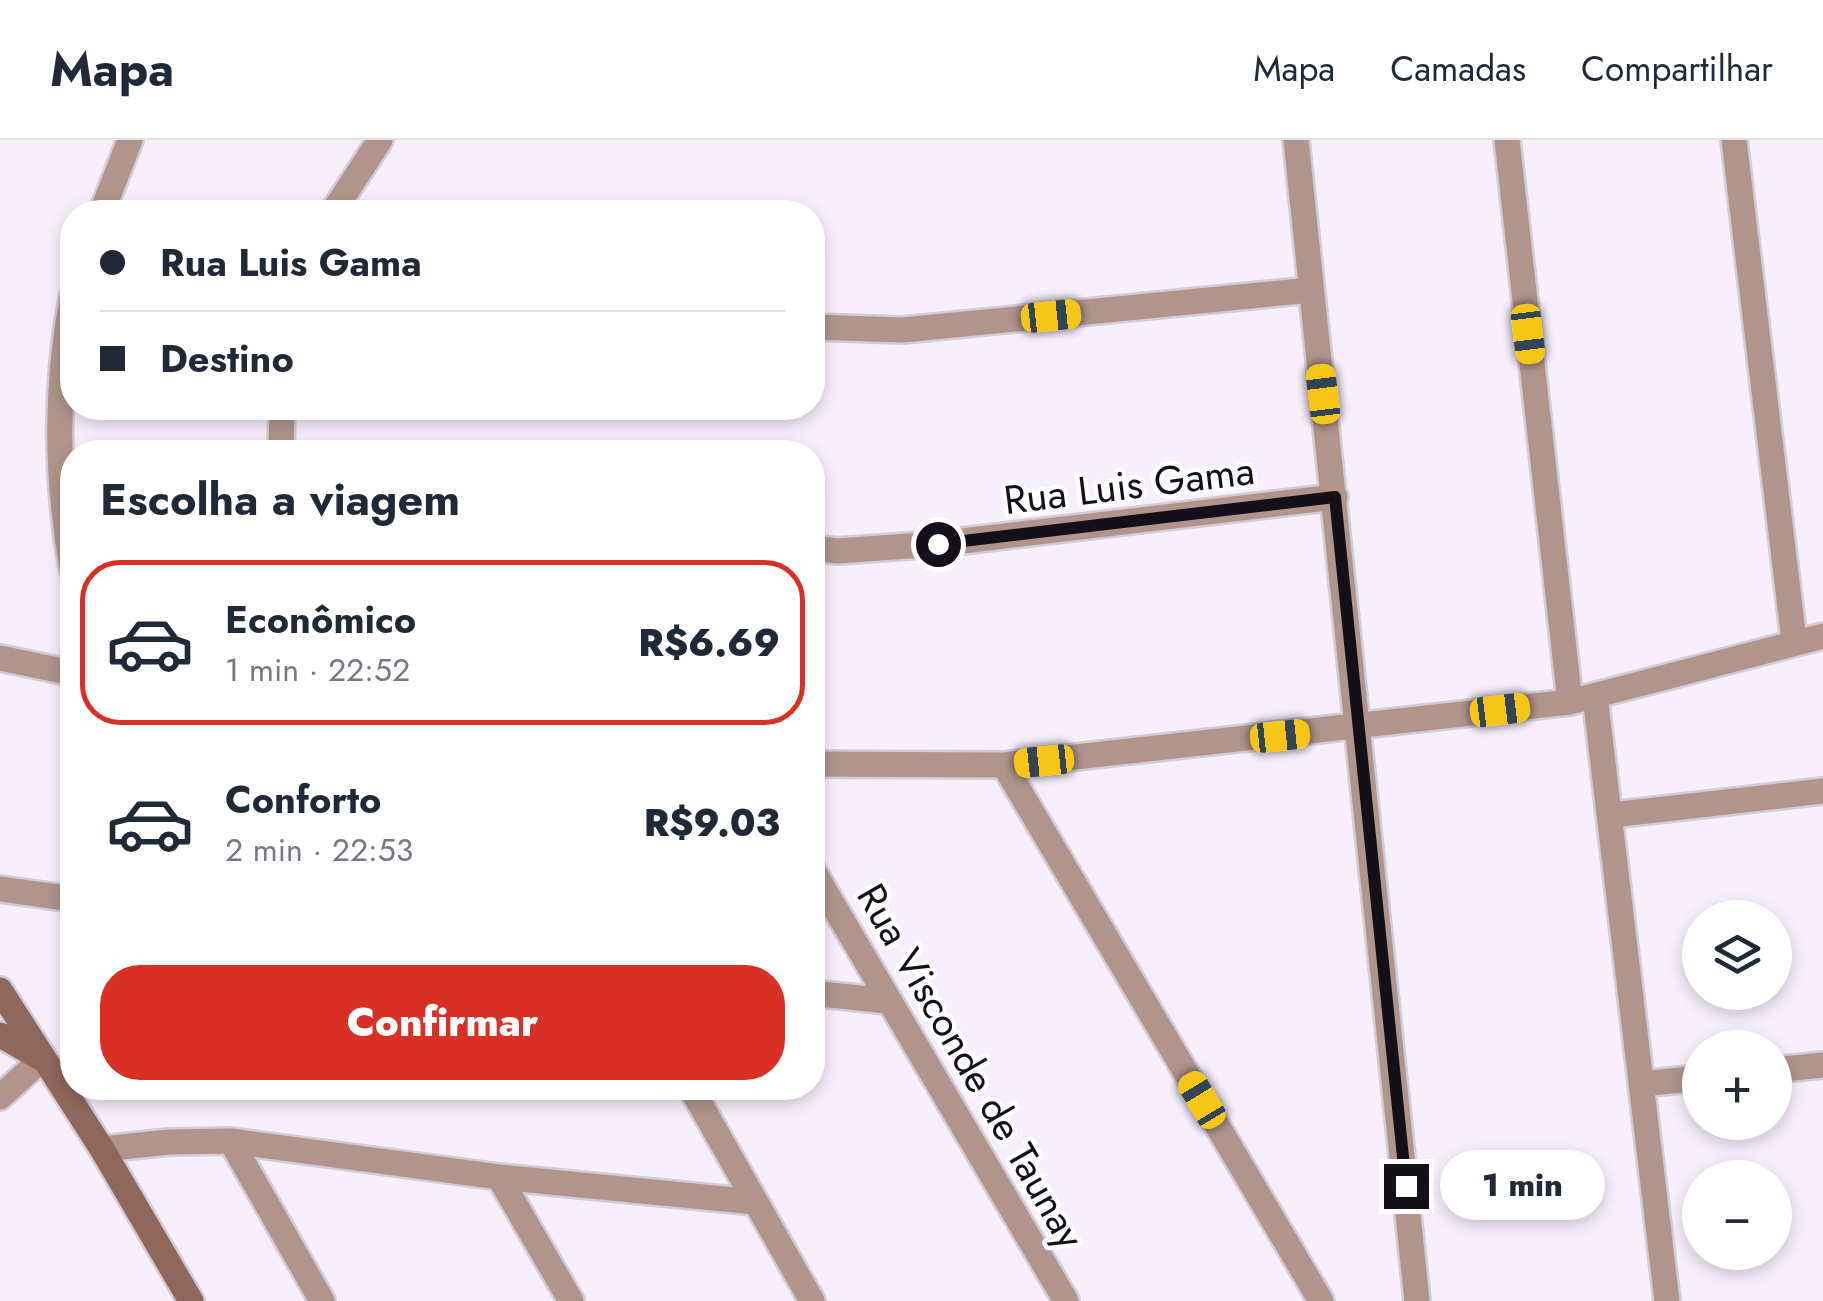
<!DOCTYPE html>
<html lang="pt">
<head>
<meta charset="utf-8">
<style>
  :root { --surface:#fff; --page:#f2f2f3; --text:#1f2937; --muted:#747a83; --line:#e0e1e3; --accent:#d93025 }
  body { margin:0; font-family:Jost,sans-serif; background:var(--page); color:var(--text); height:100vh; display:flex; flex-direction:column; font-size:38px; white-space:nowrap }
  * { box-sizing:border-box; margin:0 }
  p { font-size:32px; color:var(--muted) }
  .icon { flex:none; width:55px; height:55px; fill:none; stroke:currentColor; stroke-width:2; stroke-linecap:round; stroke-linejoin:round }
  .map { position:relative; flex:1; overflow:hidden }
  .details { position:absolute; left:60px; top:300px; width:765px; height:660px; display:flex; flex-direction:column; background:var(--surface); border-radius:40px; box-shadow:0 5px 15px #0003 }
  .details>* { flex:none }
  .guide { position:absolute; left:60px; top:60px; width:765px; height:220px; border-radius:40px; box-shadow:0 5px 15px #0003; display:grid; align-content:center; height:220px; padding:0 40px; background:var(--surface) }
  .tools { position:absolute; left:1682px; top:760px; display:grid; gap:20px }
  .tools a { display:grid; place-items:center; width:110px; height:110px; border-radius:50%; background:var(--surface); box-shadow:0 5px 15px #0003; font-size:50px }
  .end { position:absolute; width:45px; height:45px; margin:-22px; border:12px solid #150f19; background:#fff; box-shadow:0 0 0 5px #fff }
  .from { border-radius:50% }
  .bubble { position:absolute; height:70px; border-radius:35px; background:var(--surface); box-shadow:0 5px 15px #0003; font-size:32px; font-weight:800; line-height:70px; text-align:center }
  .car { position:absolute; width:30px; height:60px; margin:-30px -15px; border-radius:12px; box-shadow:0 0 8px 2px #0007; background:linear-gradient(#f5c518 24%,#345 0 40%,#f5c518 0 76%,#345 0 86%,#f5c518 0) }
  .guide b { display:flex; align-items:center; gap:35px; height:95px; font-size:38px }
  .guide b+b { border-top:2px solid var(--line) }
  .guide i { width:25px; height:25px; background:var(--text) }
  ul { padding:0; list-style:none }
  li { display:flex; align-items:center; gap:30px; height:165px; margin:0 20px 15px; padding:0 20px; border:5px solid transparent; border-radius:40px }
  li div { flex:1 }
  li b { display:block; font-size:38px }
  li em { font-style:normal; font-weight:800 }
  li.active { border-color:var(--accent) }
  li>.icon { width:90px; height:90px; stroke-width:1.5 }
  h2 { padding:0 40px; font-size:45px; line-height:120px }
  .button { display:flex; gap:20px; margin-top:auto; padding:20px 40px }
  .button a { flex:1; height:115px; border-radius:40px; background:var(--accent); color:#fff; font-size:40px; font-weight:800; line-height:115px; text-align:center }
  header { display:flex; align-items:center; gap:60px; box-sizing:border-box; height:140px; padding:0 50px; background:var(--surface); border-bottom:2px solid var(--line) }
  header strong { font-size:48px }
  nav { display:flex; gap:55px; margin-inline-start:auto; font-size:35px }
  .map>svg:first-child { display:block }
</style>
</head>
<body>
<header>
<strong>Mapa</strong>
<nav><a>Mapa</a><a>Camadas</a><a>Compartilhar</a></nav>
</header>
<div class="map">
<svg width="1823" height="1161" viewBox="0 0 1823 1161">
  <rect width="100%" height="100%" fill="#f7effc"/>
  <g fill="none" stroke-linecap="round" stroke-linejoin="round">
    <defs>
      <path id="street" d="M1296 0 1417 1161
        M1507 0 1570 562
        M1734 0 1794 501
        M102 72 130 0
        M333 72 380 0
        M72 159C55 249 56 337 72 428
        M812 187 903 190 1311 150
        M281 312 282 268
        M812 408 837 411 937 404 1335 357
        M0 518 72 533
        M1595 556 1667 1161
        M812 624 1004 625 1570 562 1823 496
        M1004 625 1321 1161
        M1612 675 1823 651
        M812 729 1066 1161
        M0 749 72 759
        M812 853 887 861
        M1775 930 1823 925
        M1641 944 1700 938
        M691 948 812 1161
        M0 957 42 919
        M231 1001 322 1161
        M102 1009 169 1002 231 1001 499 1037 755 1062
        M499 1037 571 1161"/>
      <path id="secondary" d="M0 850 102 1009 191 1161
        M0 895 39 917"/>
    </defs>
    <use href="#street" stroke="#d3cbd8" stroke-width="30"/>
    <use href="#secondary" stroke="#d3cbd8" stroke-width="30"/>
    <use href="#street" stroke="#b1958c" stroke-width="25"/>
    <use href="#secondary" stroke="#90675b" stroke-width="25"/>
  </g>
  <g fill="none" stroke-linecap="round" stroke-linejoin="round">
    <path stroke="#150f19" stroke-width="12" d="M938 404 1335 357 1406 1046"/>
  </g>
  <g text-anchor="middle" stroke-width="9" stroke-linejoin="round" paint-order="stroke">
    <g font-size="40" fill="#150f19" stroke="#fff">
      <text transform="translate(1129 345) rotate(-7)" y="14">Rua Luis Gama</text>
      <text transform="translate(971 926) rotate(60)" y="14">Rua Visconde de Taunay</text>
    </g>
  </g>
</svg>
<div class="tools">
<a><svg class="icon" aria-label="layers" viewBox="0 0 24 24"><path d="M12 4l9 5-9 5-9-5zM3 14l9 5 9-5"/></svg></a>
<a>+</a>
<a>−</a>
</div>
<i class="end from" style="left:938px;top:404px"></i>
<i class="end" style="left:1406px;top:1046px"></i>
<div class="bubble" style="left:1440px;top:1010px;width:165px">1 min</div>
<i class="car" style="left:1051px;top:176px;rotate:84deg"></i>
<i class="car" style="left:1528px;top:194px;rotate:173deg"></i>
<i class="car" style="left:1323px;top:254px;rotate:353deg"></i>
<i class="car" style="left:1500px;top:570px;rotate:83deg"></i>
<i class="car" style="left:1280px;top:596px;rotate:84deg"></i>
<i class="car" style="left:1044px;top:621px;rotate:264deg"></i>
<i class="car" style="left:1202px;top:960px;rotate:329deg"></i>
<div class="guide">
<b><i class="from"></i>Rua Luis Gama</b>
<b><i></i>Destino</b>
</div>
<section class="details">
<h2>Escolha a viagem</h2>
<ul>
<li class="active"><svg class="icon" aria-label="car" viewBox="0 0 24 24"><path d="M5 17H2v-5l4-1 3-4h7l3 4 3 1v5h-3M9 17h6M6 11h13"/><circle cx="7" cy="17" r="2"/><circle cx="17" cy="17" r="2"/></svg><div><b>Econômico</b><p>1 min · 22:52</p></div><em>R$6.69</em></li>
<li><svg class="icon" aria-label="car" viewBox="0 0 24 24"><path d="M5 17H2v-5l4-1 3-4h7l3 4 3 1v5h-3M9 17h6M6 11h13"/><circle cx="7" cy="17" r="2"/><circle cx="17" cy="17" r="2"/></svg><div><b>Conforto</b><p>2 min · 22:53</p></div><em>R$9.03</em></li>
</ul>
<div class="button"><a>Confirmar</a></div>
</section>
</div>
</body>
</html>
